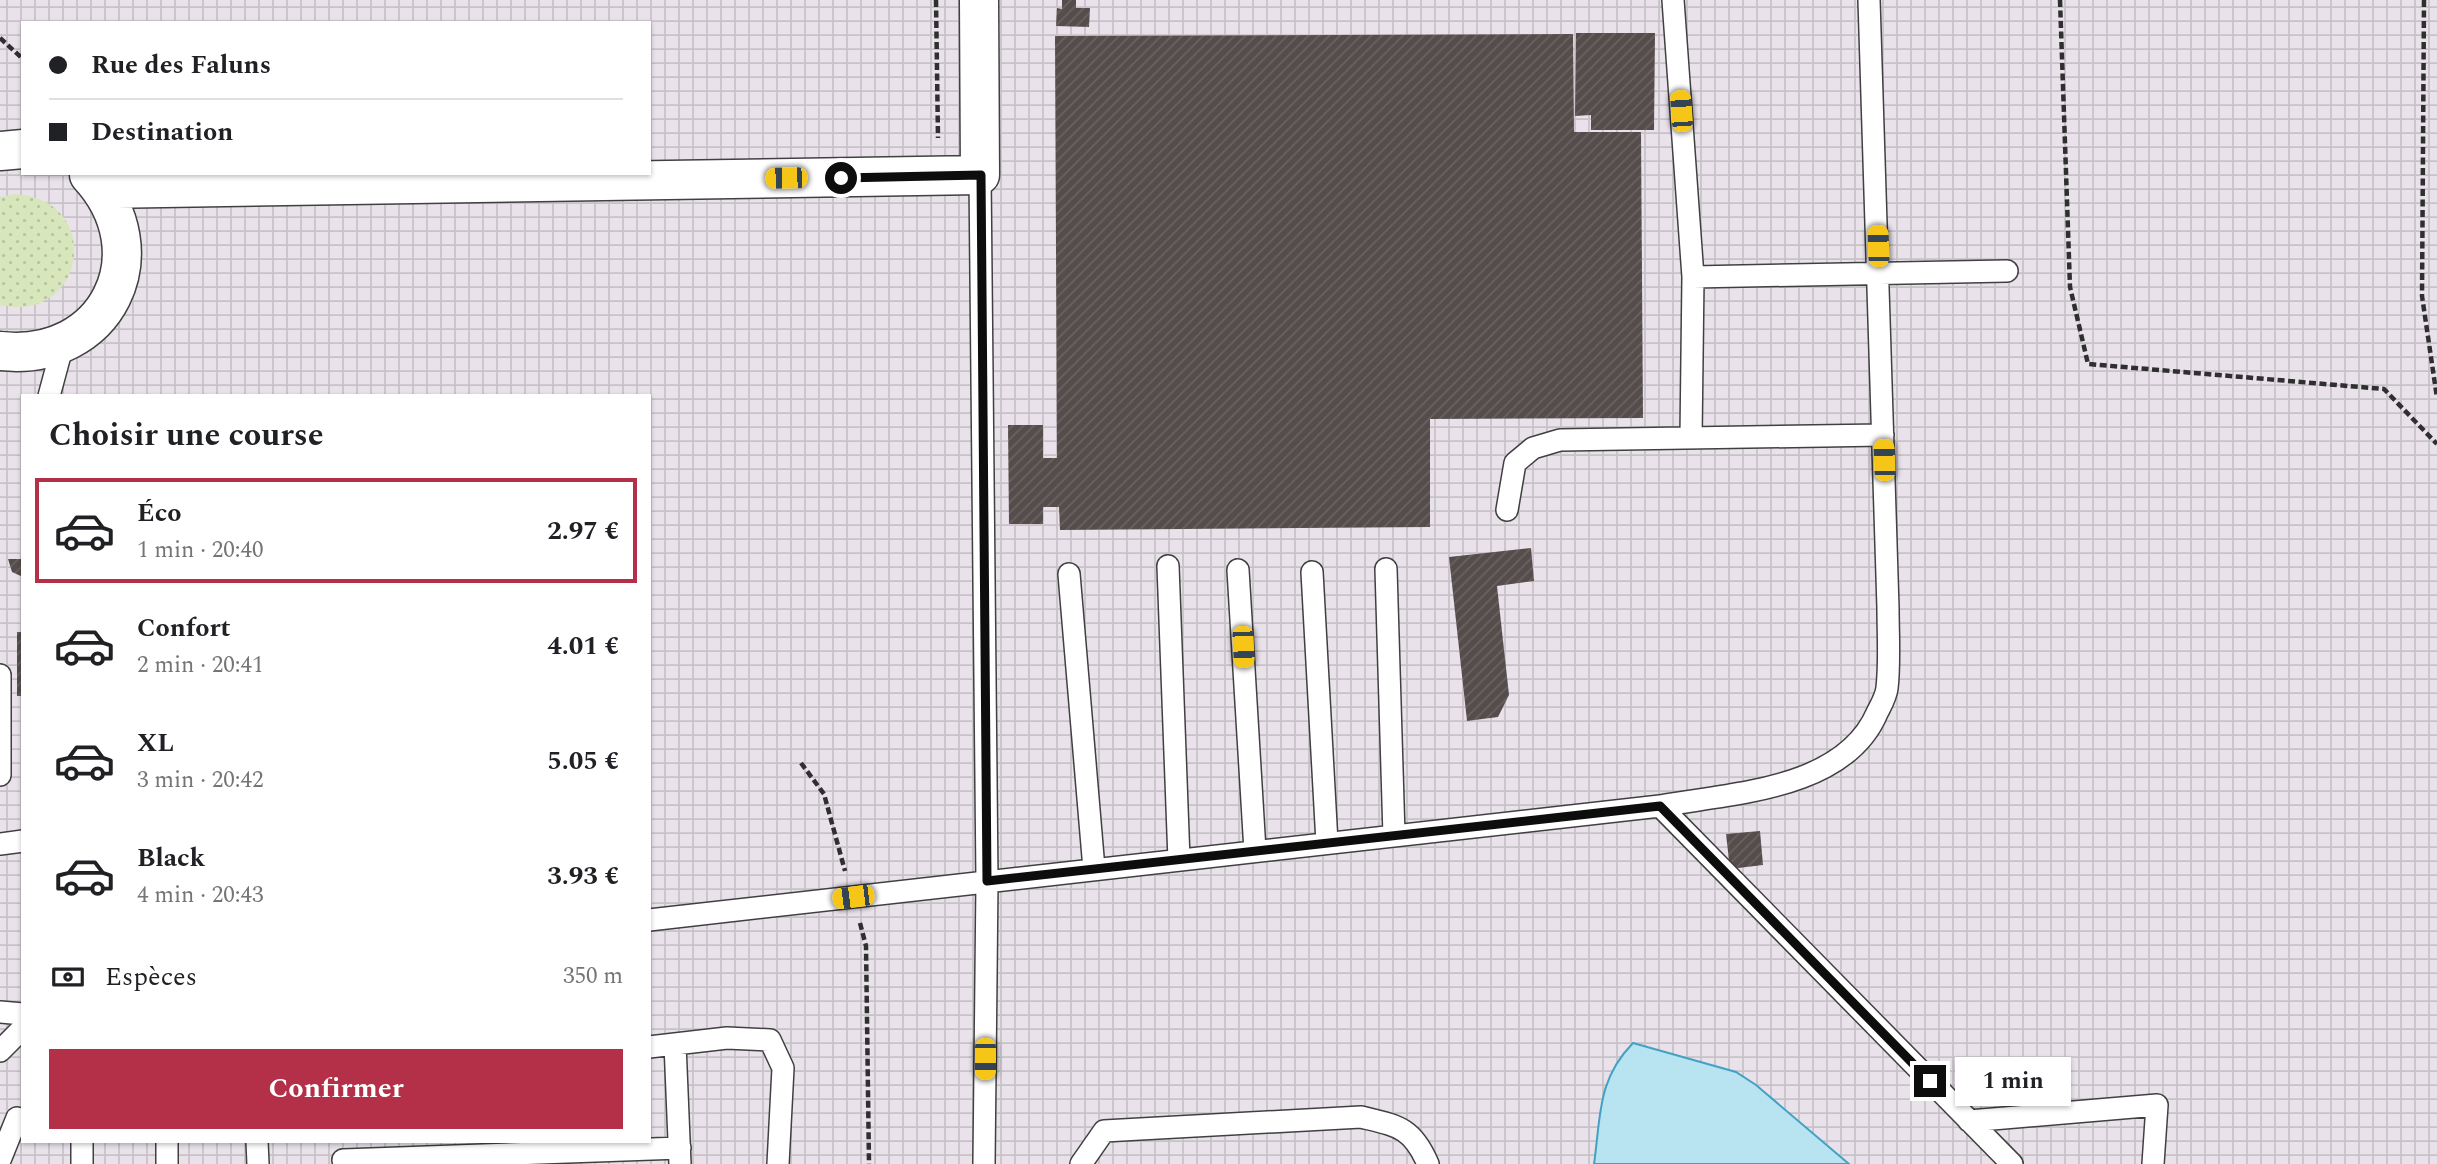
<!DOCTYPE html>
<html lang="fr">
<head>
<meta charset="utf-8">
<style>
  :root { --surface:#fff; --page:#f6f6f6; --text:#202124; --muted:#757577; --line:#e0e0e0; --accent:#b33048 }
  body { margin:0; font-family:Spectral,serif; background:var(--page); color:var(--text); height:100vh; display:flex; flex-direction:column; font-size:26px; white-space:nowrap }
  * { box-sizing:border-box; margin:0 }
  p { font-size:23px; color:var(--muted) }
  .icon { flex:none; width:38px; height:38px; fill:none; stroke:currentColor; stroke-width:2; stroke-linecap:round; stroke-linejoin:round }
  .map { position:relative; flex:1; overflow:hidden }
  .drawer { position:absolute; left:21px; top:394px; width:630px; height:749px; display:flex; flex-direction:column; background:var(--surface); border-radius:0px; box-shadow:0 2px 5px #0004 }
  .drawer>* { flex:none }
  .banner { position:absolute; left:21px; top:21px; width:630px; height:154px; border-radius:0px; box-shadow:0 2px 5px #0004; display:grid; align-content:center; height:154px; padding:0 28px; background:var(--surface) }
  .end { position:absolute; width:32px; height:32px; margin:-16px; border:9px solid #0d0d0d; background:#fff; box-shadow:0 0 0 4px #fff }
  .from { border-radius:50% }
  .bubble { position:absolute; height:49px; border-radius:0px; background:var(--surface); box-shadow:0 2px 5px #0004; font-size:23px; font-weight:700; line-height:49px; text-align:center }
  .car { position:absolute; width:21px; height:42px; margin:-21px -10px; border-radius:9px; box-shadow:0 0 5px 2px #0007; background:linear-gradient(#f5c518 24%,#345 0 40%,#f5c518 0 76%,#345 0 86%,#f5c518 0) }
  .banner b { display:flex; align-items:center; gap:24px; height:66px; font-size:26px }
  .banner b+b { border-top:2px solid var(--line) }
  .banner i { width:18px; height:18px; background:var(--text) }
  ul { padding:0; list-style:none }
  li { display:flex; align-items:center; gap:21px; height:105px; margin:0 14px 10px; padding:0 14px; border:4px solid transparent; border-radius:0px }
  li div { flex:1 }
  li b { display:block; font-size:26px }
  li em { font-style:normal; font-weight:700 }
  li.active { border-color:var(--accent) }
  li>.icon { width:63px; height:63px; stroke-width:1.5 }
  h2 { padding:0 28px; font-size:32px; line-height:84px }
  .pay { display:flex; align-items:center; gap:18px; height:77px; padding:0 28px; font-size:26px }
  .pay p { margin-inline-start:auto }
  .primary-button { display:flex; gap:14px; margin-top:auto; padding:14px 28px }
  .primary-button a { flex:1; height:80px; border-radius:0px; background:var(--accent); color:#fff; font-size:28px; font-weight:700; line-height:80px; text-align:center }
  .map>svg:first-child { display:block }
</style>
</head>
<body>
<div class="map">
<svg width="2437" height="1164" viewBox="0 0 2437 1164">
  <defs>
    <pattern id="industrial-grid" width="8" height="8" patternUnits="userSpaceOnUse" patternTransform="scale(1.75)"><rect width="8" height="8" fill="#e9e2eb"/><path d="M0 4h8M4 0v8" fill="none" stroke="#c7c1c8"/></pattern>
    <pattern id="grass-dots" width="8" height="8" patternUnits="userSpaceOnUse" patternTransform="scale(1.75)"><rect width="8" height="8" fill="#d7e6bb"/><path d="M2 2h.1M6 6h.1" fill="none" stroke="#b7c4a0" stroke-width="1.8" stroke-linecap="round"/></pattern>
    <pattern id="building-hatch" width="6" height="6" patternUnits="userSpaceOnUse" patternTransform="scale(1.75)"><rect width="6" height="6" fill="#554d4b"/><path d="M-1 1l2-2M0 6l6-6M5 7l2-2" fill="none" stroke="#686260"/></pattern>
  </defs>
  <rect width="100%" height="100%" fill="#fef9ef"/>
  <path fill="url(#industrial-grid)" fill-rule="evenodd" d="M0 0H2437V1164H0ZM23 23H649V173H23ZM23 396H649V1141H23Z"/>
  <path fill="url(#grass-dots)" d="M14 194C104 198 88 324 0 305V197Z"/>
  <path fill="#b8e3f1" stroke="#44a1c3" stroke-width="2" d="M1633 1043 1736 1072 1756 1085 1849 1164H1594C1601 1115 1597 1080 1633 1043Z"/>
  <path fill="url(#building-hatch)" d="M1062 0H1076V8H1090L1089 27 1056 26 1057 8 1062 9Z
    M1576 33H1655L1654 130H1591V115L1575 116Z
    M1573 34 1574 132H1641L1643 418 1430 419V527L1060 530 1059 507H1043V524H1009L1008 425H1043V458H1057L1055 36Z
    M1531 548 1534 581 1497 586 1509 695 1498 717 1467 721 1449 557Z
    M8 559H23V577L12 572Z
    M17 632H23V696H17Z
    M1760 831 1763 865 1730 869 1726 834Z"/>
  <g fill="none" stroke-linecap="round" stroke-linejoin="round">
    <defs>
      <path id="lane" d="M1673 0 1693 277 1691 437
        M980 175 987 881 984 1164
        M1693 277 2007 271
        M49 396 63 344
        M1507 510 1515 463 1533 448 1560 440 1883 435
        M1168 566 1179 860
        M1386 569 1394 836
        M1238 570 1255 851
        M1312 572 1327 843
        M1069 574 1094 869
        M0 675V775
        M1660 806C1732 793 1844 790 1877 713 1881 705 1886 697 1887 688 1890 662 1888 634 1888 608L1869 0
        M0 844 23 841
        M649 920 1660 806 2012 1164
        M0 1012 23 1014
        M675 1044 680 1164
        M649 1047 727 1038 770 1040 783 1068 778 1164
        M0 1051 23 1028
        M1969 1121 2157 1105 2153 1164
        M167 1141V1164
        M257 1141 258 1164
        M0 1160 17 1118
        M343 1160 680 1148
        M82 1164V1141
        M1081 1164 1104 1131 1361 1117C1398 1126 1412 1127 1428 1164"/>
      <path id="street" d="M0 151 23 149
        M102 189 980 175 979 0
        M0 351C107 363 161 253 89 175"/>
    </defs>
    <use href="#lane" stroke="#404040" stroke-width="24"/>
    <use href="#street" stroke="#404040" stroke-width="41"/>
    <path stroke="#2f2f2f" stroke-width="4.5" stroke-dasharray="7 3.5" stroke-linecap="butt" d="M936 0 938 138
      M2060 0 2070 287 2088 364 2384 389 2437 444
      M2424 0 2422 296 2437 398
      M0 38 23 59
      M801 763 824 794 845 871
      M860 923 866 946 869 1164"/>
    <use href="#lane" stroke="#fff" stroke-width="21"/>
    <use href="#street" stroke="#fff" stroke-width="38"/>
  </g>
  <g fill="none" stroke-linecap="round" stroke-linejoin="round">
    <path stroke="#0d0d0d" stroke-width="9" d="M841 178 981 175 987 881 1660 806 1930 1081"/>
  </g>
</svg>
<i class="end from" style="left:841px;top:178px"></i>
<i class="end" style="left:1930px;top:1081px"></i>
<div class="bubble" style="left:1955px;top:1057px;width:116px">1 min</div>
<i class="car" style="left:1681px;top:111px;rotate:356deg"></i>
<i class="car" style="left:786px;top:178px;rotate:269deg"></i>
<i class="car" style="left:1878px;top:246px;rotate:358deg"></i>
<i class="car" style="left:1884px;top:460px;rotate:358deg"></i>
<i class="car" style="left:1243px;top:647px;rotate:177deg"></i>
<i class="car" style="left:853px;top:897px;rotate:263deg"></i>
<i class="car" style="left:985px;top:1059px;rotate:180deg"></i>
<div class="banner">
<b><i class="from"></i>Rue des Faluns</b>
<b><i></i>Destination</b>
</div>
<section class="drawer">
<h2>Choisir une course</h2>
<ul>
<li class="active"><svg class="icon" aria-label="car" viewBox="0 0 24 24"><path d="M5 17H2v-5l4-1 3-4h7l3 4 3 1v5h-3M9 17h6M6 11h13"/><circle cx="7" cy="17" r="2"/><circle cx="17" cy="17" r="2"/></svg><div><b>Éco</b><p>1 min · 20:40</p></div><em>2.97 €</em></li>
<li><svg class="icon" aria-label="car" viewBox="0 0 24 24"><path d="M5 17H2v-5l4-1 3-4h7l3 4 3 1v5h-3M9 17h6M6 11h13"/><circle cx="7" cy="17" r="2"/><circle cx="17" cy="17" r="2"/></svg><div><b>Confort</b><p>2 min · 20:41</p></div><em>4.01 €</em></li>
<li><svg class="icon" aria-label="car" viewBox="0 0 24 24"><path d="M5 17H2v-5l4-1 3-4h7l3 4 3 1v5h-3M9 17h6M6 11h13"/><circle cx="7" cy="17" r="2"/><circle cx="17" cy="17" r="2"/></svg><div><b>XL</b><p>3 min · 20:42</p></div><em>5.05 €</em></li>
<li><svg class="icon" aria-label="car" viewBox="0 0 24 24"><path d="M5 17H2v-5l4-1 3-4h7l3 4 3 1v5h-3M9 17h6M6 11h13"/><circle cx="7" cy="17" r="2"/><circle cx="17" cy="17" r="2"/></svg><div><b>Black</b><p>4 min · 20:43</p></div><em>3.93 €</em></li>
</ul>
<div class="pay"><svg class="icon" aria-label="cash" viewBox="0 0 24 24"><path d="M3 7h18v10H3z"/><circle cx="12" cy="12" r="2"/></svg>Espèces<p>350 m</p></div>
<div class="primary-button"><a>Confirmer</a></div>
</section>
</div>
</body>
</html>
